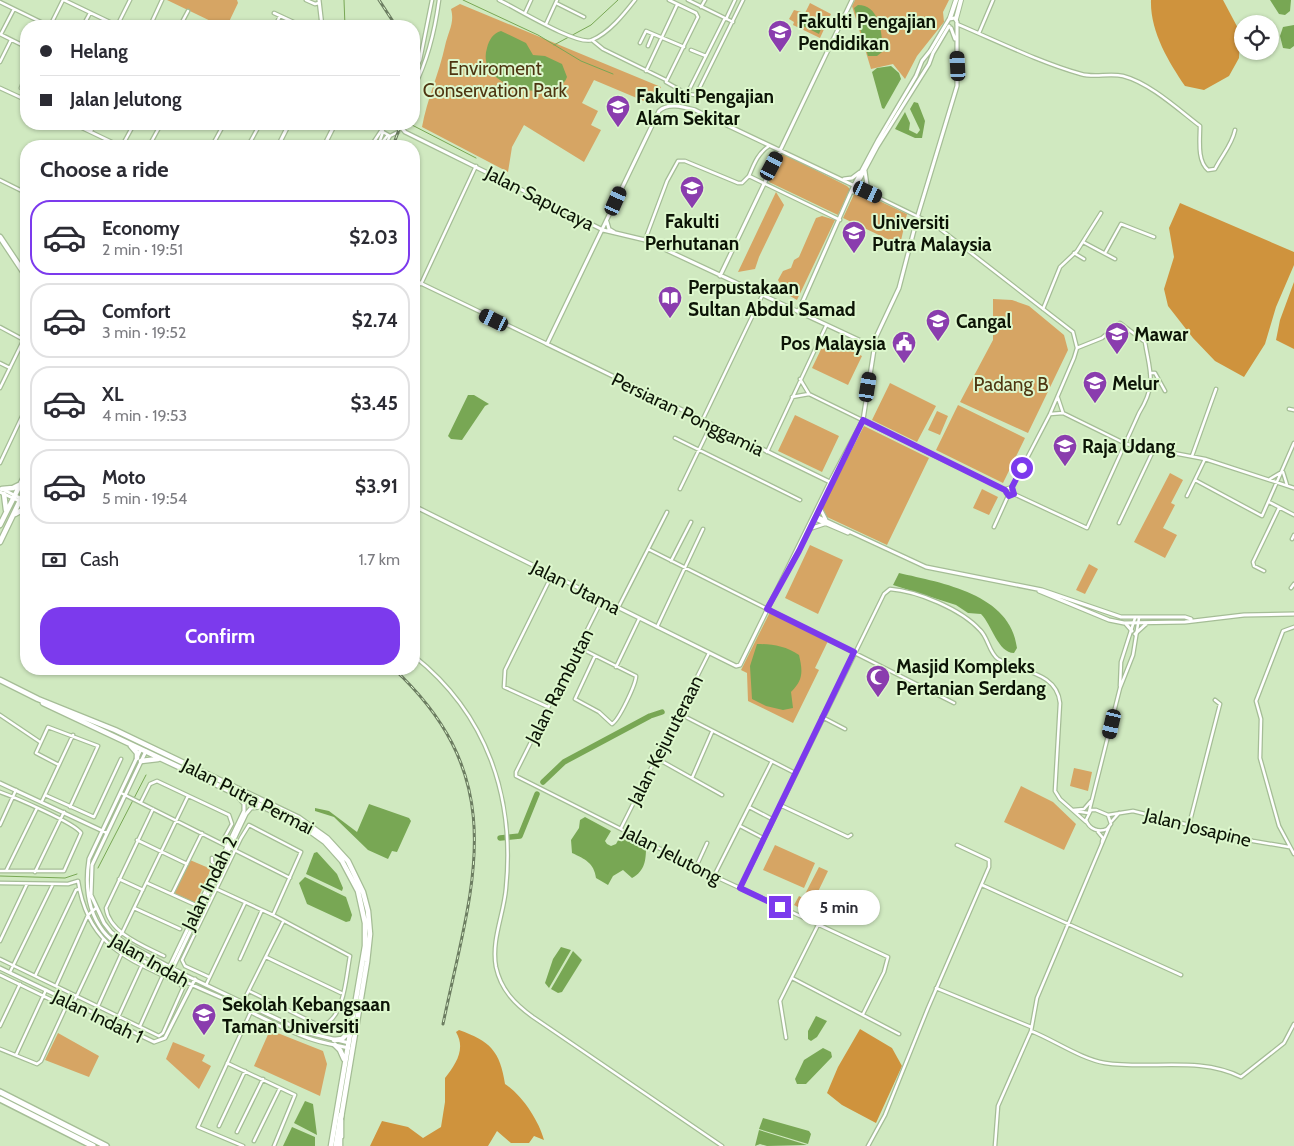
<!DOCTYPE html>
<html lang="en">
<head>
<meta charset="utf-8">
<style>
  :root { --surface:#fff; --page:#f2f2f3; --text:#2b2b33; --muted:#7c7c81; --line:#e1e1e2; --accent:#7c3aed }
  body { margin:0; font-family:Cabin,sans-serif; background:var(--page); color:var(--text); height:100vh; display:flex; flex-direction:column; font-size:19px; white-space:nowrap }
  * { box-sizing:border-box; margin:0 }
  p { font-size:16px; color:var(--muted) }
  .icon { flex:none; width:28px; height:28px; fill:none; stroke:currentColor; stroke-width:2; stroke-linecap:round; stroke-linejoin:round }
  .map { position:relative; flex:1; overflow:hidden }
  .drawer { position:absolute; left:20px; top:140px; width:400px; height:535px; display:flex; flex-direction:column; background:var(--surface); border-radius:20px; box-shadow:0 1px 4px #0004 }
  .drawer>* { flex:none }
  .hud { position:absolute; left:20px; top:20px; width:400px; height:110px; border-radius:20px; box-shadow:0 1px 4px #0004; display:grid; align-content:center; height:110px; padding:0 20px; background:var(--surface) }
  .controls { position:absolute; left:1234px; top:15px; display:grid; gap:10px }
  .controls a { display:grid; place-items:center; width:45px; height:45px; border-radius:50%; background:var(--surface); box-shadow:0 1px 4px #0004; font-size:25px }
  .end { position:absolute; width:22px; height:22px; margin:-11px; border:6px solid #7c3aed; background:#fff; box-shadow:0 0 0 2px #fff }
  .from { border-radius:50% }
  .bubble { position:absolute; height:35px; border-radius:18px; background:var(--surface); box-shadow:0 1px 4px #0004; font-size:16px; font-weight:700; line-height:35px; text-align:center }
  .car { position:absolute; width:15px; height:30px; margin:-15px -8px; border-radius:6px; box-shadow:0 0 4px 1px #0007; background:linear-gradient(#222 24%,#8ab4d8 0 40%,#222 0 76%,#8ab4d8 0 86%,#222 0) }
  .hud b { display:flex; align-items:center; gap:18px; height:48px; font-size:19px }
  .hud b+b { border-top:1px solid var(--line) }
  .hud i { width:12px; height:12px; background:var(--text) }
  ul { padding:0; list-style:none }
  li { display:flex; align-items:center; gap:15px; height:75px; margin:0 10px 8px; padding:0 10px; border:2px solid var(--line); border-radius:20px }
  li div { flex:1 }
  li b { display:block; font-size:19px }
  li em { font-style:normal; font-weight:700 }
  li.active { border-color:var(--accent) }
  li>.icon { width:45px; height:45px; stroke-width:1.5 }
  h2 { padding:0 20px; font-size:22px; line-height:60px }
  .pay { display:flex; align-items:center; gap:12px; height:55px; padding:0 20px; font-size:19px }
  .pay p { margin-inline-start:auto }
  .action { display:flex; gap:10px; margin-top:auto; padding:10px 20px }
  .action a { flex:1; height:58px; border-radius:20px; background:var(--accent); color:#fff; font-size:20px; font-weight:700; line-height:58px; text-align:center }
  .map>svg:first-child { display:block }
</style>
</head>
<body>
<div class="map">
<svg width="1294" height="1146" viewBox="0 0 1294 1146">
  <rect width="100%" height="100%" fill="#d0e9c0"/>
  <path fill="#d6a564" d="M167 0H237L238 3 227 26H221Z
    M855 0H949L943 12 944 22 917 56 905 79 893 64 871 69 852 6Z
    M810 3 831 14 820 38 793 25 794 22 789 19 794 10 805 13Z
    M460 4 661 87 651 104 594 80 582 103 598 111 591 125 601 130 584 162 524 125 512 147 508 172 422 127C427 99 439 74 445 46 448 32 455 23 451 9Z
    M782 153 847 186 850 189 838 215 769 182Z
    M856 190 907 214 900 245 843 218Z
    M776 192 784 205 759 257 755 269 738 272Z
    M822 216 835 220 797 300 785 293 778 280 783 271 791 268 794 260 799 257 816 218Z
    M993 299 1012 300 1029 306 1064 335 1068 350 1028 433 960 402 993 340Z
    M826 339 862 356 848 385 812 368Z
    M890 383 936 406 917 442 872 420Z
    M958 405 1025 438 1003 483 936 450Z
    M937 411 948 416 940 435 928 430Z
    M795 415 839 436 822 472 778 451Z
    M864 426 929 458 887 545 827 517 822 507Z
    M1170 473 1183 480 1171 503 1175 505 1163 528 1177 535 1165 558 1134 542Z
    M982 489 998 497 989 515 973 508Z
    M810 545 843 560 818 614 785 598Z
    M1089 564 1098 569 1085 594 1076 590Z
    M770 612 828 641 815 668 819 670 793 723 748 701 747 673 741 670Z
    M1074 768 1092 772 1088 791 1070 786Z
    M1021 786 1053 802 1076 824 1064 850 1004 822Z
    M775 845 815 863 804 888 763 870Z
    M190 860 211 869 196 903 174 893Z
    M819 867 828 871 813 902 815 904 810 913 794 905 799 896 803 898Z
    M270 1030 323 1051 327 1064 320 1096 254 1066Z
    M58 1033 99 1056 89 1077 45 1060Z
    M173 1042 205 1055 202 1061 211 1066 199 1089 166 1059Z"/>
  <path fill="#cf933d" d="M1151 0H1223L1240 32 1239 58 1229 76 1204 90 1185 86C1168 61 1150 31 1151 0Z
    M1180 203 1294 252V265L1276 307 1265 344 1244 377 1215 361 1193 338 1168 306 1164 289 1174 257 1169 228Z
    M1294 282V349L1276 340 1280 320Z
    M860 1029 892 1048 902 1066 876 1123 842 1105 827 1093 838 1067Z
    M459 1030C490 1041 500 1051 505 1084 522 1095 539 1121 544 1140L534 1136 529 1143H511L497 1131 488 1146H370L382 1121 408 1127 423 1138 441 1127 445 1102V1078C456 1064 466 1049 456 1032Z"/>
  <path fill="#78a754" d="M1270 0H1291L1290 11 1285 15 1279 14Z
    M858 5C880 5 883 35 882 52L877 56H868L854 8Z
    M801 14 823 24 819 34 797 23Z
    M1294 25V46L1290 49 1283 48 1280 36 1283 27Z
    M501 31 526 43 533 55 545 56 562 64 567 77C559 104 474 90 487 48 489 40 493 33 501 31Z
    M891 66 899 73 901 79 884 109 882 108 872 72 877 68Z
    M914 102 918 103 925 121 922 138H915L895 129 905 112 910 123 909 130 917 134 920 130 910 109Z
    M468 395H474L489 404 485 406 462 440 451 439 448 436Z
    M899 573C942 583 1011 594 1017 648L1014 653C998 653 992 625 981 614L968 613 956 605 893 585Z
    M757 644C772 644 786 646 799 655 803 672 803 680 791 692L793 708 783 710 766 706 752 699 750 666Z
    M369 804 409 818 411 821 397 852 392 851 388 859 368 850 334 817 315 811V808L329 811 357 832Z
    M585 817 611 831 605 841 607 844 611 846 616 844 621 835 646 847C646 860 645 871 632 878L623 870 613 876 608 885 596 878C594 863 585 859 572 853L571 840 579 828 580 820Z
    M317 852 337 874 343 888 342 891 306 874 314 853Z
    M305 877 346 897 352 915 350 921 346 922 307 904 299 883Z
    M561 947 571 950 549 988 545 983 553 959Z
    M573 951 582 960 562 992 558 993 551 989Z
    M816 1016 827 1021 817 1037 811 1041 808 1039V1031Z
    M823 1048 831 1052 832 1057 806 1084H797L795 1079 804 1060Z
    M305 1101 313 1104 317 1135 294 1123Z
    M763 1118 809 1131 811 1134 808 1144 759 1129Z
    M292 1127 315 1137V1146H283Z
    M759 1130 807 1145 767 1146 760 1144 755 1146Z"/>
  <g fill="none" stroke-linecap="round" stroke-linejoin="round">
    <path stroke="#78a754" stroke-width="1" d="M344 0 345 26
      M463 0 538 35 581 61 613 74
      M554 45 591 25 618 0
      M412 125 476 158
      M98 868 146 775
      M0 876 65 878 77 874"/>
    <path stroke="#78a754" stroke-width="5.5" d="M543 782 564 762 650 716 662 712
      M500 838 520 836 537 794"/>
    <defs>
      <path id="minor" d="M64 0 118 26
        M306 0 315 4 319 3
        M499 0C516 8 577 46 592 40 609 33 624 14 635 0
        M669 0 696 13 698 17 666 82 687 94 725 18
        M688 0 733 22
        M0 2 49 26
        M556 3 584 17
        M701 7 705 0
        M274 13 302 26
        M525 13 531 0
        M726 19 735 0
        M546 24 557 0
        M957 24C997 41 1039 62 1081 74 1094 78 1109 73 1123 76 1150 83 1179 110 1200 126 1200 140 1197 161 1208 170L1215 169C1222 155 1232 145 1235 130
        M50 26 63 0
        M83 26 90 13
        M117 26 130 0
        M150 26 162 0
        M180 26 188 11
        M211 26 212 23
        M275 26 280 16
        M979 33 993 0
        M0 34 26 47
        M1 34 14 9
        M592 40 603 49 666 80
        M640 43 646 31 684 47
        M648 46 653 34
        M691 50 706 56
        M0 62 11 40
        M646 71 677 5
        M414 73 420 60 432 0
        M414 87C428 60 435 30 439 0
        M0 88 26 100
        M21 88 26 75
        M687 94 696 95 743 0
        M74 124 120 146
        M120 124 131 129
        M381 124 383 132 390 136 398 132 400 124
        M91 131 95 124
        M122 146 134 124
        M149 146 161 124
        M212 146 224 124
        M248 146 260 124
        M371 146 381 131
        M378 146 383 132
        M379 146 388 135
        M385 146 390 136
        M749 176C754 164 758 153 769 146
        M0 180 26 193
        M857 187 935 225 1073 332 1077 348 1074 358 1050 414 1012 487 1006 489V493L1009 496 1014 494 1012 487
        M645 240 667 181 678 161H685L738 183H742L749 176 840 220
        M1083 242 1115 259
        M1074 253 1084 259
        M1105 253 1121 224 1154 237
        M414 280 547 344
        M421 284 476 166
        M1043 309 1060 267 1077 251 1101 213
        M0 327 26 341
        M0 363 10 368
        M1150 373H1155L1165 391
        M800 379 809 394
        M0 388 24 339
        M792 397 809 394 1005 490
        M1058 398 1063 413
        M1289 409 1294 410
        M1050 414 1063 413 1126 444 1205 459 1294 488
        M702 421 762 296
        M675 438 800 500
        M767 452 826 326
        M1192 456 1216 389
        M0 463 26 408
        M1283 472 1287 485
        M1270 479 1280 473
        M1195 480 1262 516 1294 443
        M680 489 711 425
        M1014 494 1087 528 1139 413C1157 384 1150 373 1145 342L1120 323 1102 338 1077 348
        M1187 496 1205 459
        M1269 502 1294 515
        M1119 523 1154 449
        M994 527 1008 496
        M1292 539 1294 535
        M648 549 954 703
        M671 561 691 522
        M1264 571 1254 566 1253 562 1279 508
        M1291 588 1294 584
        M602 600 516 772V776L714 876 888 957 884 972 863 1014
        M618 608 667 512
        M657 627 703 529
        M1294 627 1283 631 1256 701 1261 719 1260 758 1279 826 1294 854
        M578 647 636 676C636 684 619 720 612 724L599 712 575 699 595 656
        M414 656C487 714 515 797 506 888 504 914 491 940 496 967 501 990 515 1004 533 1017L722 1146
        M616 667 639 619
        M1120 686 1121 662 1135 618
        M548 707 504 687 505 670 552 575
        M678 713 795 773
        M0 715 40 742
        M822 717 845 729
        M656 758 722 795
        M59 765 36 753 48 727 98 746 70 807
        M692 778 712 732
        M0 792C14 797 75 823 81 833L64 871H0
        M121 793 290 878
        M45 795 94 817 121 759
        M42 801 73 735
        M141 802 150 784 157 781 229 815 232 824 222 842
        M780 805 848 837 851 835
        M749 807 772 819
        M153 809 106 908C109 933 144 946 164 956
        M1073 810 1084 809 1091 801
        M1091 810H1096L1108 815 1111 824 1107 829C1099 833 1089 829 1086 820Z
        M1075 811 1088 813
        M1089 812 1120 688 1133 655 1139 618
        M1108 815 1133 811 1253 841 1289 847
        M1111 822 1119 813
        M0 825 16 790
        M1189 825 1220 704 1215 700
        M740 826 763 838
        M621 828 709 653
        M1098 832 1103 838 1102 842
        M137 840 187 864
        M212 858V862L218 866
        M696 867 707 843
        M6 871 37 808
        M35 872 64 812
        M714 876 772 761
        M119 879 143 890
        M0 883 68 884 78 881C88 946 126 958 179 983L183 988 163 1033 159 1036 0 959
        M147 883 200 907
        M982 885 1181 975
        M212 887 273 915 350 956C346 976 345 1015 324 1025L314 1023 249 991
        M740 888 884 594 890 589C917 591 961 609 980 630 988 637 989 653 998 659 1021 672 1057 672 1060 703L1055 791 1060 799 1086 822
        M172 894 202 833
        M134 908 180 929
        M117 938 122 933 188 796
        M0 941 27 884
        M266 957 341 993
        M240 959 262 910
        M10 972 53 884
        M0 975 62 1005 65 1009 41 1061 37 1064 0 1049
        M35 976 76 890 79 889
        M209 977 185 966 182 960 241 838 249 825 301 852 273 915
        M792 978 899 1034
        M206 985 245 903
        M56 986 88 915 96 908
        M936 988 1031 1027
        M243 1002 283 922
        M73 1004 103 940
        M98 1006 121 955
        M115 1024 142 965
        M0 1026 20 984
        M140 1026 163 975
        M1031 1031C1054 1040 1081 1059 1105 1063 1151 1070 1198 1056 1241 1077L1284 1043 1294 1024
        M786 1038 780 1001 818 925
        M16 1055 46 990
        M227 1063 295 1095 274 1146
        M219 1126 245 1071
        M237 1132 263 1079
        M342 1137V1120
        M254 1141 280 1088
        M243 1146 198 1127 253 1007
        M868 1146 885 1115 928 1008 989 867V860L957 845
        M995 1146 998 1106 1031 1031 1037 998 1109 827"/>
      <path id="tertiary" d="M319 0 322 26
        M951 28 955 39
        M379 124 380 127
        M400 126 405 132 603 230 645 240 874 347
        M278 146 289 124
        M324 146 335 124
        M865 171 868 192
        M844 179 852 178 860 172
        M853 192 877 147 929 64 933 53 949 26
        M607 222 609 229 614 232
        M720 276 852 0
        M832 483 547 344 659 111C668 102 684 107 695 110L857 187
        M2 489 26 501
        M0 492 26 504
        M414 506 736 666 740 665 830 482 863 420 876 337 899 288 918 215 957 86V22L955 18 949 19 930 51 922 61 916 76 878 140 854 185 798 312
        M820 508 826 520
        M813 518 848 533
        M812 519 816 516 926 567 1042 590 1121 617H1185L1191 619
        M809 529 824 524
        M795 556 833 481
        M1039 591 1109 620 1124 623 1185 622 1244 615 1294 614
        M1126 624 1132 631
        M1135 634 1146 624
        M141 749 89 859C85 885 87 910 103 931 123 957 197 987 229 1001 255 1014 281 1028 308 1038 321 1043 336 1045 349 1048
        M146 751 92 865 91 895 104 923 111 932 125 943 187 976 305 1032 349 1043
        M0 783 107 833
        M0 968 154 1042 165 1038 195 979
        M167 972 244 811V804L237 796
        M170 974 246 814 251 808 260 807"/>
      <path id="secondary" d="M950 18 956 0
        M956 19 961 0"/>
      <path id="primary" d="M0 237 26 276
        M2 489 13 488 19 485
        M4 494 6 510
        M15 514 26 508
        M0 525 26 473
        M0 542 26 488
        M0 680 38 699 115 730 299 818 327 838 348 861 363 892 368 911 370 934 367 962 341 1118
        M43 703 300 824 325 842 342 861 358 891 365 923V946L331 1146
        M131 746 137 753V758
        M141 761 158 759
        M334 1040 342 1039 349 1032
        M335 1045 340 1050 344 1059
        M340 1146V1131"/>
      <path id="motorway" d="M0 1092 106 1146
        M0 1099 93 1146
        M336 1146 341 1115"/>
    </defs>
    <use href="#minor" stroke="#a5bd96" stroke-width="5"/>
    <use href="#tertiary" stroke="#a5bd96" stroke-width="5.5"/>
    <use href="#secondary" stroke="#a5bd96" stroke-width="6"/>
    <use href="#primary" stroke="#a5bd96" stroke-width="7"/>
    <use href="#motorway" stroke="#a5bd96" stroke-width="8"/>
    <use href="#minor" stroke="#fff" stroke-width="2.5"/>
    <use href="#tertiary" stroke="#fff" stroke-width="3"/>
    <use href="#secondary" stroke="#fff" stroke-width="4"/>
    <use href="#primary" stroke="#fff" stroke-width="4.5"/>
    <use href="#motorway" stroke="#fff" stroke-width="5"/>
    <defs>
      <path id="rail" d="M379 0 396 26
        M393 146 401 124
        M394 669C514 781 472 885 443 1024"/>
    </defs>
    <use href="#rail" stroke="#6c7d61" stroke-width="3"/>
    <use href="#rail" stroke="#ddf7cd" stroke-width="1" stroke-dasharray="4" stroke-linecap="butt"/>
  </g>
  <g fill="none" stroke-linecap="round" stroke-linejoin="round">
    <path stroke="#7c3aed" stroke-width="6" d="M780 907 740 888 854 652 767 609 799 551 863 420 1005 490 1009 496 1014 494 1012 487 1022 468"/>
  </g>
  <defs>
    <symbol id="university-pin" viewBox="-11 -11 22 30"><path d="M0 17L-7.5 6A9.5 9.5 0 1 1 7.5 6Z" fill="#8a3dae" stroke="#ddf7cd"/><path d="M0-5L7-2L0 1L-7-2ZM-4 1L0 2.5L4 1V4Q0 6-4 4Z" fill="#fff"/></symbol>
    <symbol id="library-pin" viewBox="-11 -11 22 30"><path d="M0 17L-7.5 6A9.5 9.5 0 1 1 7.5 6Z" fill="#8a3dae" stroke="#ddf7cd"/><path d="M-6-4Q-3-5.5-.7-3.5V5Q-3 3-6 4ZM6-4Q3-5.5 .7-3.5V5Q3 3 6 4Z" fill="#fff"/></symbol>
    <symbol id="civic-pin" viewBox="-11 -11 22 30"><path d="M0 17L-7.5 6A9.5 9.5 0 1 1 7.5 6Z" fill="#8a3dae" stroke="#ddf7cd"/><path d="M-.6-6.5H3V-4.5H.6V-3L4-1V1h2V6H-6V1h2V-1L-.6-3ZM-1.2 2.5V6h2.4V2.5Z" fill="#fff"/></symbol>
    <symbol id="mosque-pin" viewBox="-11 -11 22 30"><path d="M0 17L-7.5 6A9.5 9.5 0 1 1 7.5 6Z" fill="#8a3dae" stroke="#ddf7cd"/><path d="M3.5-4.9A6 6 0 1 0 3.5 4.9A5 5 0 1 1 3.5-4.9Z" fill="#fff"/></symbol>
    <symbol id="school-pin" viewBox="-11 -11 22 30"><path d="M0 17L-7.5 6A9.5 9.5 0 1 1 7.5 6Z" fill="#8a3dae" stroke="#ddf7cd"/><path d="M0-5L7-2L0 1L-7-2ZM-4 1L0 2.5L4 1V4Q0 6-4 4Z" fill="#fff"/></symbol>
  </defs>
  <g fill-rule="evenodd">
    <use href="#university-pin" x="766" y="18" width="28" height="38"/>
    <use href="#university-pin" x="604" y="93" width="28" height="38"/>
    <use href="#university-pin" x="678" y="174" width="28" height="38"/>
    <use href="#university-pin" x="840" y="219" width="28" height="38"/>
    <use href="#library-pin" x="656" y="284" width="28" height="38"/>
    <use href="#university-pin" x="924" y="307" width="28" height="38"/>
    <use href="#university-pin" x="1103" y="320" width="28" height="38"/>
    <use href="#civic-pin" x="890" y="329" width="28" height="38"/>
    <use href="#university-pin" x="1081" y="369" width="28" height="38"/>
    <use href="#university-pin" x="1051" y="432" width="28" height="38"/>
    <use href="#mosque-pin" x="864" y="663" width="28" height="38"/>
    <use href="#school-pin" x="190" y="1001" width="28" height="38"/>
  </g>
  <g text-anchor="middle" stroke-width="4" stroke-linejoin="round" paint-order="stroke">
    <g font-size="19" font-weight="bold" fill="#0c1406" stroke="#ddf7cd" text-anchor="start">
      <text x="798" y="28">Fakulti Pengajian<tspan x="798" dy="22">Pendidikan</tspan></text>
      <text x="636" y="103">Fakulti Pengajian<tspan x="636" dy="22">Alam Sekitar</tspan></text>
      <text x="692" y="228" text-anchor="middle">Fakulti<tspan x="692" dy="22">Perhutanan</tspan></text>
      <text x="872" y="229">Universiti<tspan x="872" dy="22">Putra Malaysia</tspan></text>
      <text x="688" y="294">Perpustakaan<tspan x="688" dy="22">Sultan Abdul Samad</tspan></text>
      <text x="956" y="328">Cangal</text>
      <text x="1134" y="341">Mawar</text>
      <text x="886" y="350" text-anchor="end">Pos Malaysia</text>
      <text x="1112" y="390">Melur</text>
      <text x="1082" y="453">Raja Udang</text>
      <text x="896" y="673">Masjid Kompleks<tspan x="896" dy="22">Pertanian Serdang</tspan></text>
      <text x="222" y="1011">Sekolah Kebangsaan<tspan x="222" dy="22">Taman Universiti</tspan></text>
    </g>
    <g font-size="19" fill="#4e3511" stroke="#ddf7cd">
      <text x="495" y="75">Enviroment<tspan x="495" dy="22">Conservation Park</tspan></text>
      <text x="1011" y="391">Padang B</text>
    </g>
    <g font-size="19" fill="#0c1406" stroke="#ddf7cd">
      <text transform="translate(540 198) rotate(27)" y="7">Jalan Sapucaya</text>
      <text transform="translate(688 414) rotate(26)" y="7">Persiaran Ponggamia</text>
      <text transform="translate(576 587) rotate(27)" y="7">Jalan Utama</text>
      <text transform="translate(559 686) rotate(-63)" y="7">Jalan Rambutan</text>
      <text transform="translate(665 740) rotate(-63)" y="7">Jalan Kejuruteraan</text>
      <text transform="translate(248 796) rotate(27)" y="7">Jalan Putra Permai</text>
      <text transform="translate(1198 827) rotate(14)" y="7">Jalan Josapine</text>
      <text transform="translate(672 854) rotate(27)" y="7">Jalan Jelutong</text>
      <text transform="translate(209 883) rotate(-64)" y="7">Jalan Indah 2</text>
      <text transform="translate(150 960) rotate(30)" y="7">Jalan Indah</text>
      <text transform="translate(98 1016) rotate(26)" y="7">Jalan Indah 1</text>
    </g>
  </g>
</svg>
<div class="controls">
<a><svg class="icon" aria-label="locate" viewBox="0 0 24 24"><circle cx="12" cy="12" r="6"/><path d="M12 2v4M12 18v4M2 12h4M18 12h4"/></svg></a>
</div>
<i class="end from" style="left:1022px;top:468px"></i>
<i class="end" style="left:780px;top:907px"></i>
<div class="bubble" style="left:798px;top:890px;width:82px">5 min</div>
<i class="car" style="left:958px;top:66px;rotate:357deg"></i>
<i class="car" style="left:772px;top:166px;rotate:28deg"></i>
<i class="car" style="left:868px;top:192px;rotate:115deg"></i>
<i class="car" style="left:616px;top:201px;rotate:24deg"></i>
<i class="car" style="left:494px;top:320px;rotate:296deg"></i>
<i class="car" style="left:868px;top:387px;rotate:9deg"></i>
<i class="car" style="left:1112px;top:724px;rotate:193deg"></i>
<div class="hud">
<b><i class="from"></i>Helang</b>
<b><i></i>Jalan Jelutong</b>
</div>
<section class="drawer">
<h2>Choose a ride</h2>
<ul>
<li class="active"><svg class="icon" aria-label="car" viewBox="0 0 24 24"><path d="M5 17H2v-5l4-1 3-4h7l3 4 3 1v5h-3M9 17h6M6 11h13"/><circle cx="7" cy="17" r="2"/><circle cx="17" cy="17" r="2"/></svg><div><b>Economy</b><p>2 min · 19:51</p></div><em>$2.03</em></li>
<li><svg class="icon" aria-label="car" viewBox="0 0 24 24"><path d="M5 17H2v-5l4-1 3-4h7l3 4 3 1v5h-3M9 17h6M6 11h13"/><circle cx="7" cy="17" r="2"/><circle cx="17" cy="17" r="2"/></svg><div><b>Comfort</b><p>3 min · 19:52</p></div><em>$2.74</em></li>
<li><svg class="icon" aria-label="car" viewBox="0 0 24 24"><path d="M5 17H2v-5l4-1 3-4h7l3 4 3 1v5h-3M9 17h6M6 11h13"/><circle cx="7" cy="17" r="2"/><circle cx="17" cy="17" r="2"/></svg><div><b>XL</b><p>4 min · 19:53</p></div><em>$3.45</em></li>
<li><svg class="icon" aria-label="car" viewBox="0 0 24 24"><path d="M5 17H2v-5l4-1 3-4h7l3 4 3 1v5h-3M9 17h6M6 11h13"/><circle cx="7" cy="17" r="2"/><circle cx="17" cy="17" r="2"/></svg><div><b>Moto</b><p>5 min · 19:54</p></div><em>$3.91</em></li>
</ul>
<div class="pay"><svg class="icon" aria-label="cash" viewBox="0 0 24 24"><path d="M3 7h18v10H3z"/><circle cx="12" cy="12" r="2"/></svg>Cash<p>1.7 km</p></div>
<div class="action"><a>Confirm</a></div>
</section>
</div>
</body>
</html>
